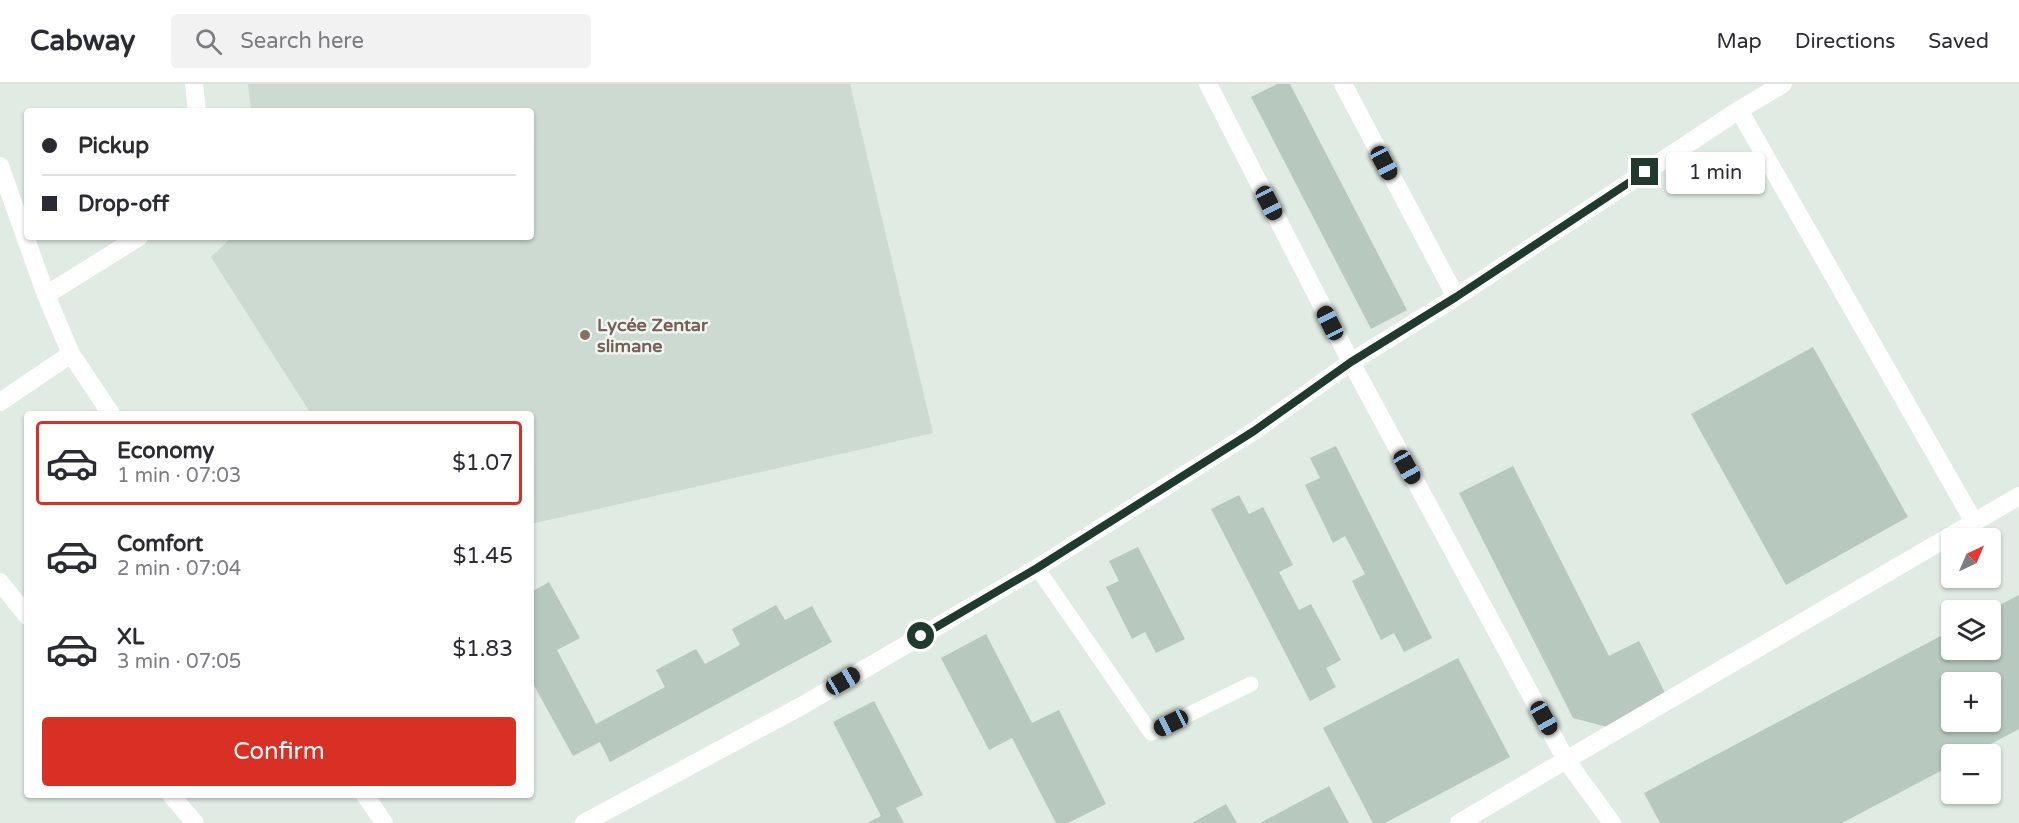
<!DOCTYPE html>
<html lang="en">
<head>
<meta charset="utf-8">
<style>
  :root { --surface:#fff; --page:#f2f2f3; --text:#2b2b33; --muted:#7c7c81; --line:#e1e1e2; --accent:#d93025 }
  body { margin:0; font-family:"Varela Round",sans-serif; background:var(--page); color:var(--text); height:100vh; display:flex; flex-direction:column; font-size:22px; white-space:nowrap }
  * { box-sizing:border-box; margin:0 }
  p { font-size:20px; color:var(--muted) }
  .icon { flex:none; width:33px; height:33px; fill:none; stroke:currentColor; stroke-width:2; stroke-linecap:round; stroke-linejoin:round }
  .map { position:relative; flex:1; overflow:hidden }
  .side { position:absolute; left:24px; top:327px; width:510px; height:387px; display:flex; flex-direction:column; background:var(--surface); border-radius:6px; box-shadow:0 2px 4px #0004 }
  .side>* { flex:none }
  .guide { position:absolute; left:24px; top:24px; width:510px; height:132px; border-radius:6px; box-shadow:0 2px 4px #0004; display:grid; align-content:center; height:132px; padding:0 18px; background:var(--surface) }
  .needle { width:39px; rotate:44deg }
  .buttons { position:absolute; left:1941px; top:444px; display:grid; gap:12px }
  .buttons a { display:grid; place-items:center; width:60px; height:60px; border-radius:6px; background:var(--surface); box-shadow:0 2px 4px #0004; font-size:30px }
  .end { position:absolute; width:27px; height:27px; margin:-14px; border:8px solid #203b2e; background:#fff; box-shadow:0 0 0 3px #fff }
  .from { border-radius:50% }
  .bubble { position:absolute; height:42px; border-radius:6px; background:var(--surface); box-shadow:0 2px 4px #0004; font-size:20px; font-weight:600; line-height:42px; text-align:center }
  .car { position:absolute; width:18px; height:36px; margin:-18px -9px; border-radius:8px; box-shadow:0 0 4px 2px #0007; background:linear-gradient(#222 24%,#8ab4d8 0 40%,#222 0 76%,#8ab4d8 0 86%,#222 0) }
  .guide b { display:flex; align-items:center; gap:21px; height:57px; font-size:22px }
  .guide b+b { border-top:2px solid var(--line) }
  .guide i { width:15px; height:15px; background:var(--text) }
  ul { padding:10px 0 0; list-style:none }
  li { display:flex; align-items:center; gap:18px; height:84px; margin:0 12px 9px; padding:0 6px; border:3px solid transparent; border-radius:6px }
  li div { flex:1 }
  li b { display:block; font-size:22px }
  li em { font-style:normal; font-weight:600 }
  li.selected { border-color:var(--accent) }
  li>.icon { width:54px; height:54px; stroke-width:1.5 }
  .button { display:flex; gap:12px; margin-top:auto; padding:12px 18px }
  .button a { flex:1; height:69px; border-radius:6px; background:var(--accent); color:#fff; font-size:24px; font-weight:600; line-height:69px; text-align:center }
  header { display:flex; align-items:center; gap:36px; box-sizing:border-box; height:84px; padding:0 30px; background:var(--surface); border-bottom:2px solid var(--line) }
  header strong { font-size:28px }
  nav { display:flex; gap:33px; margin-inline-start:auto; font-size:21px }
  .search { width:420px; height:54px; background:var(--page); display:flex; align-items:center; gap:15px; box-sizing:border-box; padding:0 21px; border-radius:6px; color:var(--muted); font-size:22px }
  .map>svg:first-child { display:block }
</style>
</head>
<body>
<header>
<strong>Cabway</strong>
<div class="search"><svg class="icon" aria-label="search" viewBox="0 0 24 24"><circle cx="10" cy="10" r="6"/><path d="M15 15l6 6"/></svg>Search here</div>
<nav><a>Map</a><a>Directions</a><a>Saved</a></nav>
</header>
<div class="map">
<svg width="2019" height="739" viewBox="0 0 2019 739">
  <rect width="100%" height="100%" fill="#dfebe3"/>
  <path fill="#cddad2" d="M248 0H850L933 349 531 440V330H311L211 173 232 153H531V27H251Z"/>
  <path fill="#b7c8be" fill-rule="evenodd" d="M1277 0H1290L1407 226 1371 245 1251 13Z
    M1813 263 1908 433 1786 501 1691 330Z
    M1336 362 1432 554 1404 568 1394 549 1381 556 1352 497 1365 490 1345 452 1333 459 1305 401 1320 394 1310 374Z
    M1513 382 1609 572 1639 557 1668 615 1611 644 1573 634 1459 409Z
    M1239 411 1249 430 1263 423 1293 481 1279 488 1299 526 1311 520 1341 576 1326 584 1336 603 1310 617 1211 425Z
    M1138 463 1185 555 1156 569 1145 548 1132 555 1106 503 1119 497 1109 477Z
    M549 498 580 554 557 566 596 640 665 603 656 586 696 565 705 580 740 561 732 545 776 521 785 536 812 522 832 558 610 678 600 658 573 672 531 596V504L533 507Z
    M2019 511V645L1972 670H1952V681L1842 739H1660L1644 709 1952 546V566H1990V526ZM1952 598H1990V638H1952Z
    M986 550 1032 639 1059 626 1106 720 1068 739H1056L1012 654 989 666 941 574Z
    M1458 574 1510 673 1385 739H1373L1323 644Z
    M874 617 923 711 896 724 904 739H867L881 732 833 638Z
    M1329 702 1349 739H1260Z
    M1226 720 1237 739H1192Z"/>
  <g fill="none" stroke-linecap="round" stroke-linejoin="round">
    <path stroke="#fff" stroke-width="15" d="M1037 484 1151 649 1251 600"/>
    <path stroke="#fff" stroke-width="18" d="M194 0 197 27
      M1208 0 1351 278 1566 676 2019 412
      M1343 0 1456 213
      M1739 26 1974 438
      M0 82 46 211 71 270 111 330
      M46 211 139 153
      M0 318 71 270
      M0 498 27 532
      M171 711 195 739
      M365 711 384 739
      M584 739 805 620 1037 484 1254 347 1351 278 1456 213 1739 26 1783 0
      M1459 739 1566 676 1612 739"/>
  </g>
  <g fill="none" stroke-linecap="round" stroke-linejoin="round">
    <path stroke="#203b2e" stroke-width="8" d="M921 552 1037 484 1254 347 1351 278 1456 213 1645 88"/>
  </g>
  <circle fill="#8d6e63" stroke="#eff7f2" stroke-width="2" cx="585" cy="251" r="6"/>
  <g text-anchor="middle" stroke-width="5" stroke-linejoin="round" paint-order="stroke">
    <g font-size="18" font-weight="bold" fill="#785e54" stroke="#eff7f2" text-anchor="start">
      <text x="597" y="247">Lycée Zentar<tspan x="597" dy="21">slimane</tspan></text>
    </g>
  </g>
</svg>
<div class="buttons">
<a><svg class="needle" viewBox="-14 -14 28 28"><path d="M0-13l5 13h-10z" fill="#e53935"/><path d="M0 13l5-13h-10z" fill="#7c7c81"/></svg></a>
<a><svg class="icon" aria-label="layers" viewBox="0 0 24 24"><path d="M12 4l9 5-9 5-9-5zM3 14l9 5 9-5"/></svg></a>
<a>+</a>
<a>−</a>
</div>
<i class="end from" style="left:921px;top:552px"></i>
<i class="end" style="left:1645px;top:88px"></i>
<div class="bubble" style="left:1666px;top:68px;width:99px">1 min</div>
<i class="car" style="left:1384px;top:79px;rotate:152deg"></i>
<i class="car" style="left:1269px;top:119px;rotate:153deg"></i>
<i class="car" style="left:1330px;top:239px;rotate:333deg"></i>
<i class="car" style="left:1407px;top:383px;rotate:151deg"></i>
<i class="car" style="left:843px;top:597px;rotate:60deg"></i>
<i class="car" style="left:1544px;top:634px;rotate:151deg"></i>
<i class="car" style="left:1171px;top:639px;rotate:244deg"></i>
<div class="guide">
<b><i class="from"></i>Pickup</b>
<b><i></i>Drop-off</b>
</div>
<section class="side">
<ul>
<li class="selected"><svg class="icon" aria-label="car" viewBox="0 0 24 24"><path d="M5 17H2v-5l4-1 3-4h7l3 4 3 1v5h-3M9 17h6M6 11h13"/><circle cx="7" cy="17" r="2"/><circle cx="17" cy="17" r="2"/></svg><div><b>Economy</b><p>1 min · 07:03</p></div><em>$1.07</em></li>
<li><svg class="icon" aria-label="car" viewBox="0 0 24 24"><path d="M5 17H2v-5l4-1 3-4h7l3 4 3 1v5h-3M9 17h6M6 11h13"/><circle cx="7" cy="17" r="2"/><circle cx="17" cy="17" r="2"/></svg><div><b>Comfort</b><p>2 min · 07:04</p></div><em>$1.45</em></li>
<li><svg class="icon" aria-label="car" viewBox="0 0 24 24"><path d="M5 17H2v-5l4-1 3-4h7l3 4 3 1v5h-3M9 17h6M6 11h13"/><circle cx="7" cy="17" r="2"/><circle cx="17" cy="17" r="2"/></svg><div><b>XL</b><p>3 min · 07:05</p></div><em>$1.83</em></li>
</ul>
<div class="button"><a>Confirm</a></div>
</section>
</div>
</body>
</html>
